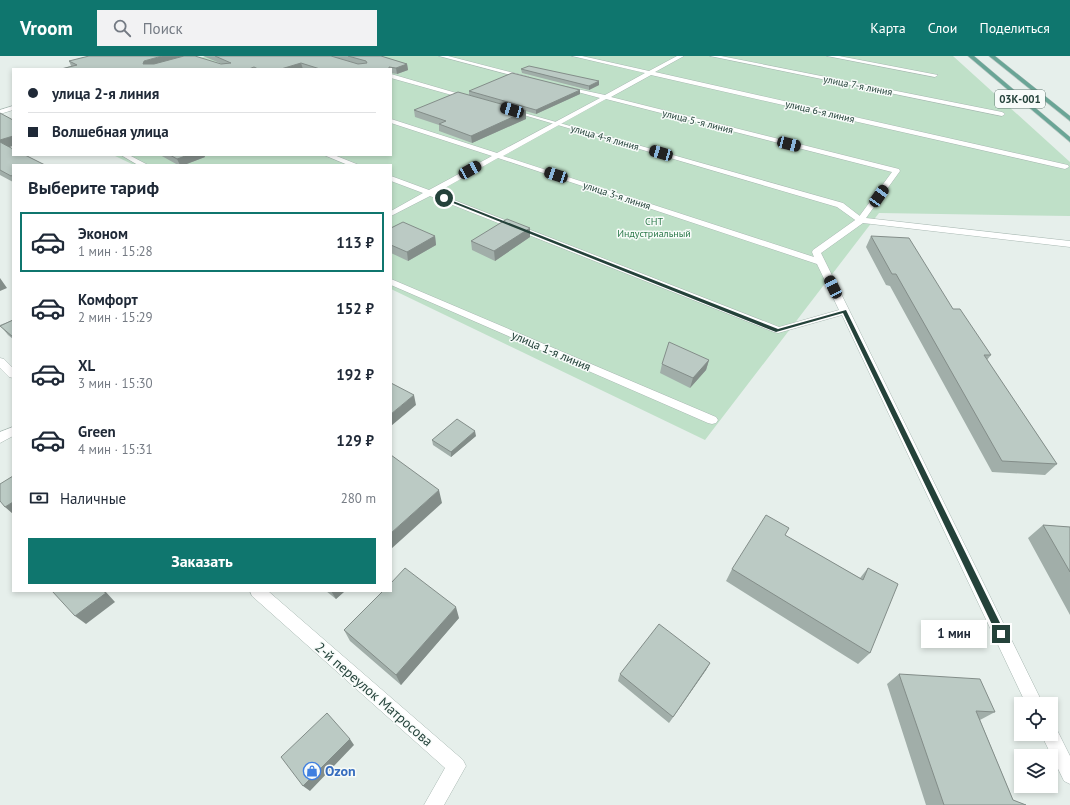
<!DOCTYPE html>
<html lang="ru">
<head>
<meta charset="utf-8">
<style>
  :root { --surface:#fff; --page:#f2f2f3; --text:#1f2937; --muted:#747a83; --line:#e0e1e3; --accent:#0f766e }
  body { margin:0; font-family:"PT Sans",sans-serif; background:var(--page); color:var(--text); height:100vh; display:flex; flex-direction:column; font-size:15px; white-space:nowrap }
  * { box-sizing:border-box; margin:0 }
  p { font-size:13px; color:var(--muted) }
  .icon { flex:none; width:22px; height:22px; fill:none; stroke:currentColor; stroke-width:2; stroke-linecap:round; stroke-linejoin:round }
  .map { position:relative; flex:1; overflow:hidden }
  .side { position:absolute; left:12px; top:108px; width:380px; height:428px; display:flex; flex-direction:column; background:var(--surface); border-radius:0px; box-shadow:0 2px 6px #0003 }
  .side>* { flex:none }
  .hud { position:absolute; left:12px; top:12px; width:380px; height:88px; border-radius:0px; box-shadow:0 2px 6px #0003; display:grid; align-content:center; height:88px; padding:0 16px; background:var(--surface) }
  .controls { position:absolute; left:1014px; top:641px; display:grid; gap:8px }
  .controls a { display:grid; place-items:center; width:44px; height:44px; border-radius:0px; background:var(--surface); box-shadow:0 2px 6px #0003; font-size:20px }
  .end { position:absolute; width:18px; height:18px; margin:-9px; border:5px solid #24423a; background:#fff; box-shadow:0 0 0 2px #fff }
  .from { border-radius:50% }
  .bubble { position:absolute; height:28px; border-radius:0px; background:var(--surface); box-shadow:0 2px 6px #0003; font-size:13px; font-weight:800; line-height:28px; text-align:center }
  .car { position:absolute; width:12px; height:24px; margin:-12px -6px; border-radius:5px; box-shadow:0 0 3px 1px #0007; background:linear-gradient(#222 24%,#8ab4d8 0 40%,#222 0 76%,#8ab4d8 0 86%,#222 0) }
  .hud b { display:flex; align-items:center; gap:14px; height:38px; font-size:15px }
  .hud b+b { border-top:1px solid var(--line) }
  .hud i { width:10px; height:10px; background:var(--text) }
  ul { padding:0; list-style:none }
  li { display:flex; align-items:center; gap:12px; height:60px; margin:0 8px 6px; padding:0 8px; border:2px solid transparent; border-radius:0px }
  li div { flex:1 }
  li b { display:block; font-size:15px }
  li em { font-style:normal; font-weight:800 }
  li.on { border-color:var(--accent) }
  li>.icon { width:36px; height:36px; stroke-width:1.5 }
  h2 { padding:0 16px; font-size:18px; line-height:48px }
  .pay { display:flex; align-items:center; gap:10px; height:44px; padding:0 16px; font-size:15px }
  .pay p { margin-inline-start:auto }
  .button { display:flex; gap:8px; margin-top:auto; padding:8px 16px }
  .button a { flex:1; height:46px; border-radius:0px; background:var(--accent); color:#fff; font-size:16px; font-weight:800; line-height:46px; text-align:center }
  header { display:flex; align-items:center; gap:24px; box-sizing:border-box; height:56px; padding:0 20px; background:var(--accent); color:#fff }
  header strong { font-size:19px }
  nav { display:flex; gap:22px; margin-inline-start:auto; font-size:14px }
  .search { width:280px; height:36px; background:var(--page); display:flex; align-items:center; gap:10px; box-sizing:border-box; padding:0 14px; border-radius:0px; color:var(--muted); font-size:15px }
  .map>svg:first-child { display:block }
</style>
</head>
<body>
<header>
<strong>Vroom</strong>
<div class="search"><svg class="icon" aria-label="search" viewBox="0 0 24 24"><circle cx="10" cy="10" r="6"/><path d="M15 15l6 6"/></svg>Поиск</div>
<nav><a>Карта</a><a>Слои</a><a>Поделиться</a></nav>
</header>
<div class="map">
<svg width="1070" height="749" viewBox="0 0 1070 749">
  <rect width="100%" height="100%" fill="#e6efeb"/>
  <path fill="#bfe0c8" d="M207 0H953L1070 106V160L879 157 705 384 391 233V109H134L113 99H391V13H161Z"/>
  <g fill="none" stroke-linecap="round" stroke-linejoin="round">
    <defs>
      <path id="service" d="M391 18 470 41 471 42 466 43 391 22Z
        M510 53 843 147 865 164 864 166H858L837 151 510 55Z"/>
      <path id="minor" d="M439 0H448L529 21 526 23Z
        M572 0H582L649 15 677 0H684L655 16 1068 109 1069 111 1065 113 651 19 611 41 899 113 900 115 866 162 1070 185V191L863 167 821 197 1043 648H1026L842 259 778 277 774 276 430 140 391 160V155L423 137 391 125V120L429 134 492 100 391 67V63L497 97 600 42 563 32V30L605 39 645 17ZM606 43 892 116 858 162 813 194 812 196 814 201 503 100ZM498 102 817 208 839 254 779 271 436 137Z
        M710 0H721L1002 56 1005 58 1002 60Z
        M827 0H839L938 19 935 21Z
        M13 50V54L0 58V54Z
        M121 99H129L148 109H138Z
        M324 99H334L359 109H348Z
        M391 223 716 361 718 364 716 367 712 368 708 367 391 229Z
        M0 302 4 303 13 312V322L9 321 0 312Z
        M13 371V380L0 387V376Z
        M250 535H268L463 704 466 710 444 749H424L445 712 252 540Z
        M1051 670 1056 672 1070 700V728L1064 725 1041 678H1051Z"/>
      <path id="primary" d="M968 0H974L1070 81V86Z
        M989 0H995L1070 60V65Z"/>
    </defs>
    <use href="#service" stroke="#a8b8b2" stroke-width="1"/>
    <use href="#minor" stroke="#a8b8b2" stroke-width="1"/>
    <use href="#primary" stroke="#c2cac8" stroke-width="1"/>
    <use href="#service" fill="#fff" fill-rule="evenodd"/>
    <use href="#minor" fill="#fff" fill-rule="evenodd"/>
    <use href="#primary" fill="#6aa596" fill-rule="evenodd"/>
  </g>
  <path fill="#a1aea9" d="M203 0H381L407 8 408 14 397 18 391 17V13H61L71 10 69 5 222 8Z
    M521 13 599 29 589 34 522 17Z
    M469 35 580 38 536 58 469 39Z
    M414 54 526 63 472 87 439 75V69L415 61Z
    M0 57 9 91 13 109V126L0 119Z
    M160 99H204L205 101 184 109H178Z
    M391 172 435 180 436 189 408 205 391 197Z
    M530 172V181L495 205 472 194 471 185Z
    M871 180 953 253 991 299 987 304 1057 408 1045 419 992 416 890 230 886 229 866 191Z
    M13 264V283L8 279 0 269Z
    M709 304 706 314 690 332 660 317 662 308Z
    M476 380 451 401 433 389 432 384Z
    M1043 469 1070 471V559L1028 482Z
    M785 480 860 522 868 512 870 597 858 608 726 525 732 513Z
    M326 535H345L336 543Z
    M459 562 401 629 350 585 344 574Z
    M710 607 706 614 669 667 618 625 620 618Z
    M899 618 995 656 980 664 1013 744 1026 749H926L887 628Z"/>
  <path fill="#838d89" d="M162 0H185L147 12 143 8 144 5Z
    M301 7 303 13H281Z
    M407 8 408 14 397 18 396 12Z
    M599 25V29L589 34V30Z
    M580 34V38L536 58V54Z
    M526 55V63L472 87 471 80Z
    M13 80V90L3 93 0 89V84Z
    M188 99H204L205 101 184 109H180L177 103Z
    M530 172V181L495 205 494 195Z
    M435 180 436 189 408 205 407 196Z
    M0 222 7 232 0 235Z
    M709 304 706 314 690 332 693 322Z
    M414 339 416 349 391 370V358Z
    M475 375 476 380 451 401V396Z
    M439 434 442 447 391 493V477Z
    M13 446V458L5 451Z
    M103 535H105L115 546 86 568 75 560Z
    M331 535H345L336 543Z
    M456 551 459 562 401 629 396 619Z
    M710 607 706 614 669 667 673 661Z
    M350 683 354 689 310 735 303 730Z"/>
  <path fill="#bbcac4" stroke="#838d89" d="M89 0H162L144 5 143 8H154L184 0H195L221 8 231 7 215 0H331L358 8 367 7 366 5 348 0H381L407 8 396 12 389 11V13H320L301 7 281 13H258L254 11 249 13H61L77 9 69 5Z
    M529 10 599 25 589 30 521 13Z
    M512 17 580 34 536 54 469 35Z
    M458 36 526 55 471 80 439 68 446 65 414 54Z
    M0 57 13 64V80L0 84Z
    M0 86 13 93V99H25L45 109H13V119L11 120 0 114Z
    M170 99H188L177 103Z
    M507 163 530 172 494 195 471 185Z
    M403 166 435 180 407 196 391 189V172Z
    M871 180 909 182 953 253H960L991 299H984L1057 408 1002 405 896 218H892Z
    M13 264V281L0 270Z
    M669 286 709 304 693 322 662 308Z
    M391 327 414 339 391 358Z
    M457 363 475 375 451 396 432 384Z
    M391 399 439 434 391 477Z
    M13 420V446L5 451 0 445V428Z
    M766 459 789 472 785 479 863 524 868 512 898 528 870 597 732 513Z
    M1043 469 1070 471V516Z
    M405 512 456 551 396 619 344 574 383 535H391V527Z
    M52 535H103L106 537 75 560Z
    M659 568 710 607 673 661 620 618Z
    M899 618 980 623 995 656 976 655 1013 744 1026 749H944Z
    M327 657 350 683 303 730 281 701Z"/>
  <path fill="#24423a" d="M443 141 778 273 846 254 1004 575 1006 578 1004 581 1001 582 998 581 843 257 776 276 443 143Z"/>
  <defs>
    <symbol id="shop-ring" viewBox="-11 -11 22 22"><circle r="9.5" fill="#f7fbf9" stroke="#3f7fe0" stroke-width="1.5"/><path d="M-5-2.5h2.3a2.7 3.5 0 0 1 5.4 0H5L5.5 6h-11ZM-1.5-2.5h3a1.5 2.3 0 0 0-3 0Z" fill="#3f7fe0"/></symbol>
  </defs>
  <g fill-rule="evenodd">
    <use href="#shop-ring" x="302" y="705" width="20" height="20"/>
  </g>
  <g text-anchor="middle" stroke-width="3" stroke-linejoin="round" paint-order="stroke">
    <g font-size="10" fill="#24423a" stroke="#f7fbf9">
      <text transform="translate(858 29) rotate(11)" y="4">улица 7-я линия</text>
      <text transform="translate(820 55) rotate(13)" y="4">улица 6-я линия</text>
      <text transform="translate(698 65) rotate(14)" y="4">улица 5 -я линия</text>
      <text transform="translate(605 81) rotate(16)" y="4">улица 4-я линия</text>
      <text transform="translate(617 139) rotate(18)" y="4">улица 3-я линия</text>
    </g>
    <g font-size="10" fill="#2d7a4b" stroke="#f7fbf9">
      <text x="654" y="169">СНТ<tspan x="654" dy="12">Индустриальный</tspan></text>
    </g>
    <rect fill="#f7fbf9" stroke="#637a73" stroke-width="1" x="995" y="34" width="50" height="18" rx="3"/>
    <g font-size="11" font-weight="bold" fill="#24423a">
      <text x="1020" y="47">03К-001</text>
    </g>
    <g font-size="12" fill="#24423a" stroke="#f7fbf9">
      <text transform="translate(551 295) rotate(23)" y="4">улица 1-я линия</text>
    </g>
    <g font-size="14" fill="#24423a" stroke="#f7fbf9">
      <text transform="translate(374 638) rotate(41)" y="5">2-й переулок Матросова</text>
    </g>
    <g font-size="14" font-weight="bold" fill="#366cbe" stroke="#f7fbf9" text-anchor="start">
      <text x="325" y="720">Ozon</text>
    </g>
  </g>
</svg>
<div class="controls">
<a><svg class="icon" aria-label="locate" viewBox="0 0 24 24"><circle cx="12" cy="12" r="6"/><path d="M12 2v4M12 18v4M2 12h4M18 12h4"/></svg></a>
<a><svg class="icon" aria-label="layers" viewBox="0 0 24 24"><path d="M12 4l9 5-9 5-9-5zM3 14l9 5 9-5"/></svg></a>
</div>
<i class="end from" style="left:444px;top:142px"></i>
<i class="end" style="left:1001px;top:578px"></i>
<div class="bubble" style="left:921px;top:564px;width:66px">1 мин</div>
<i class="car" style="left:512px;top:54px;rotate:286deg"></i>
<i class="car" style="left:789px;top:88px;rotate:104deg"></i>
<i class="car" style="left:661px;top:97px;rotate:286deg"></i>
<i class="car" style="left:470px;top:114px;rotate:61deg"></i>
<i class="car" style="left:556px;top:119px;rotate:288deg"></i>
<i class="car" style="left:879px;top:140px;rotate:35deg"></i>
<i class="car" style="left:833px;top:231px;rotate:334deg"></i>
<div class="hud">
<b><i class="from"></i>улица 2-я линия</b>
<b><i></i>Волшебная улица</b>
</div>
<section class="side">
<h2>Выберите тариф</h2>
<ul>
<li class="on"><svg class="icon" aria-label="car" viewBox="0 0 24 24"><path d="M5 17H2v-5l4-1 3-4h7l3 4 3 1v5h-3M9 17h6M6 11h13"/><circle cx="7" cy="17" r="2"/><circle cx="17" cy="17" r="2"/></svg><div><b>Эконом</b><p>1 мин · 15:28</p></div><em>113 ₽</em></li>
<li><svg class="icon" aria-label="car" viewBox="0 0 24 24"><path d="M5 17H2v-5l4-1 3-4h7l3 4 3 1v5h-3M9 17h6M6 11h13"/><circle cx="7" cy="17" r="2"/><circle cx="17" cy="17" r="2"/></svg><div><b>Комфорт</b><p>2 мин · 15:29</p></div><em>152 ₽</em></li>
<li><svg class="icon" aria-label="car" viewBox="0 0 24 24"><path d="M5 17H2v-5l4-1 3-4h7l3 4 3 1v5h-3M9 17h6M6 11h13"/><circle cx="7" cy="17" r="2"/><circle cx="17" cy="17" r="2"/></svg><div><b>XL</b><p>3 мин · 15:30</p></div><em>192 ₽</em></li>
<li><svg class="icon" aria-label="car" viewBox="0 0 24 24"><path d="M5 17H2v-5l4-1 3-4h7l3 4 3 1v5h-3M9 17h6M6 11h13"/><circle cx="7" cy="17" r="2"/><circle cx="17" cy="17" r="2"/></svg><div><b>Green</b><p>4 мин · 15:31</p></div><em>129 ₽</em></li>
</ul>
<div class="pay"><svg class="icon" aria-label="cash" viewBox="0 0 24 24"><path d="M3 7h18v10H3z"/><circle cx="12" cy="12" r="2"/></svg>Наличные<p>280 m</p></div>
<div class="button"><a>Заказать</a></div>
</section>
</div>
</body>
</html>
